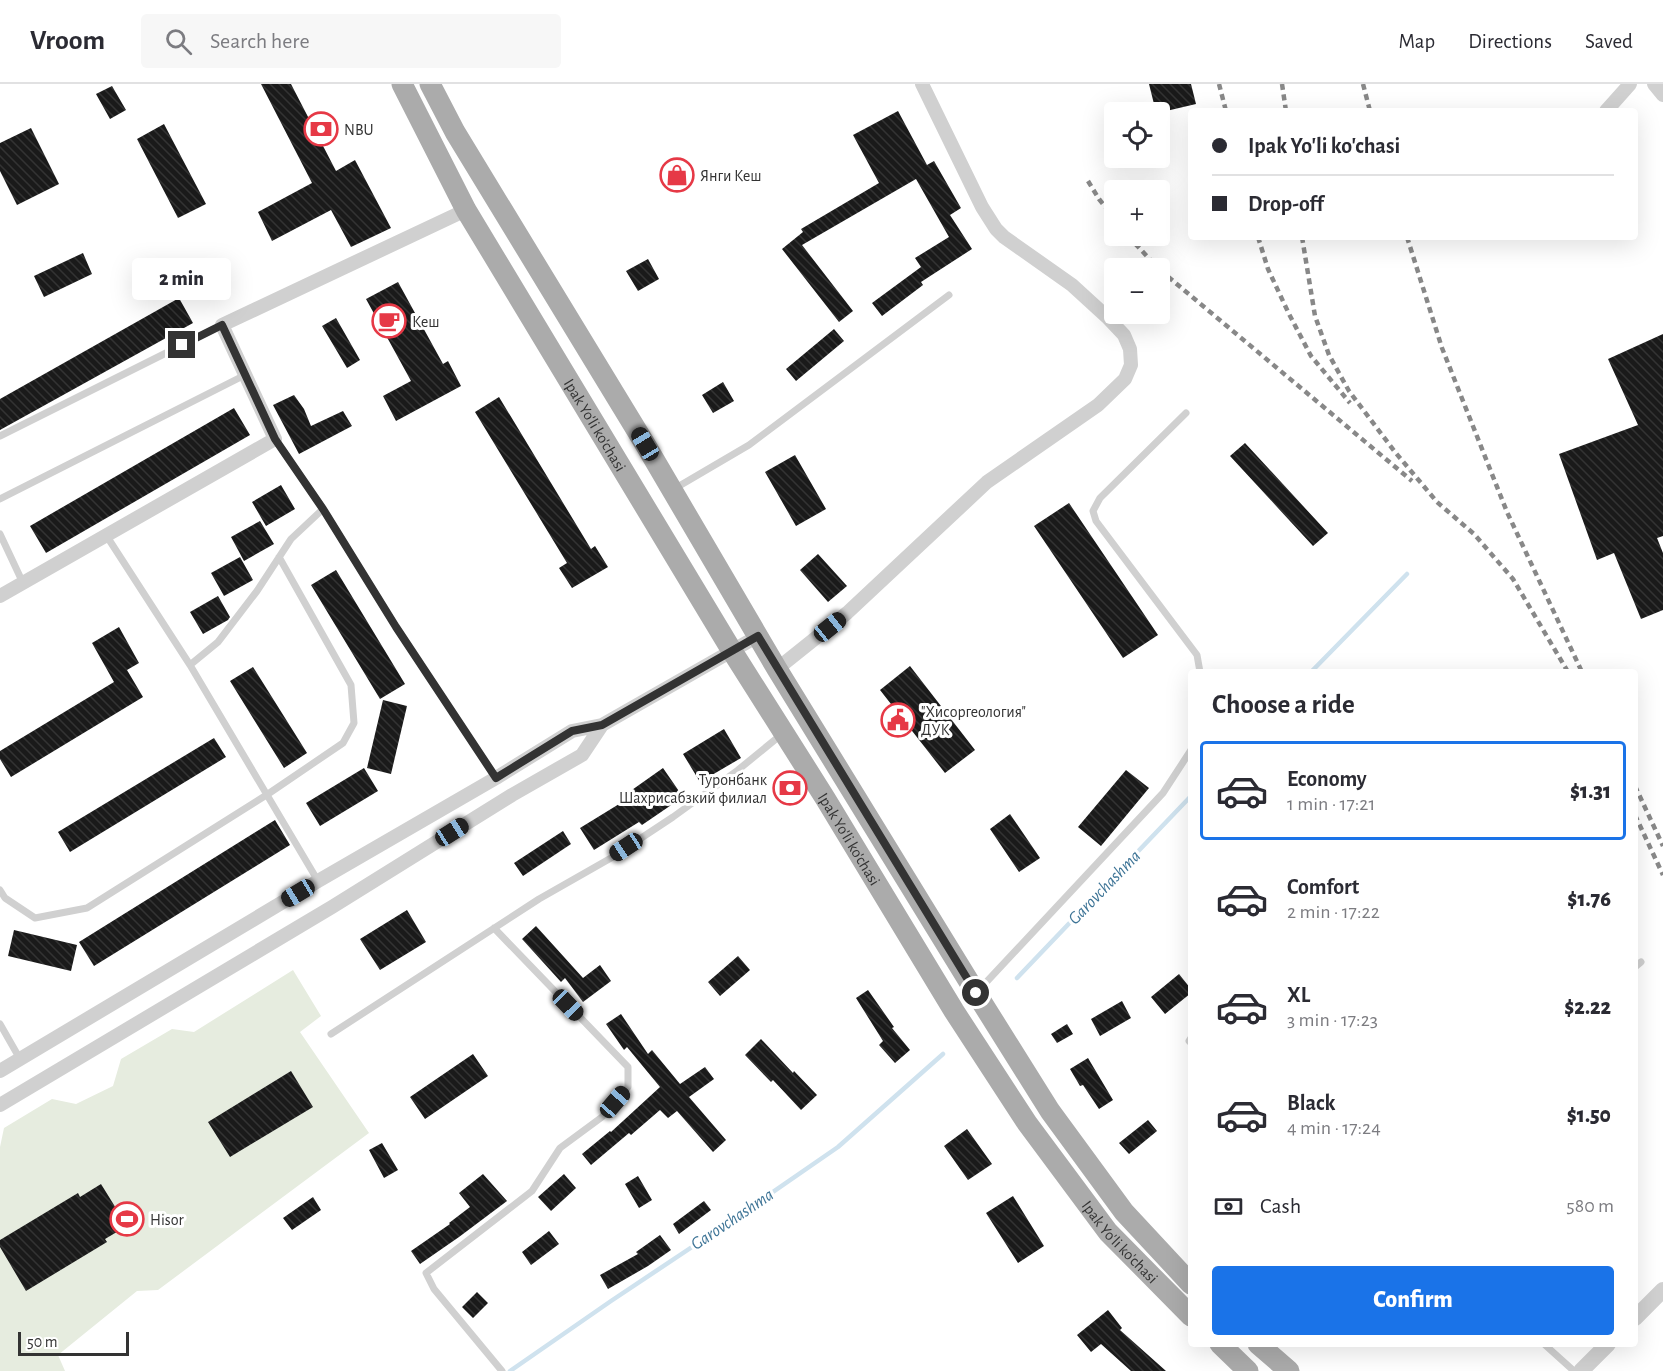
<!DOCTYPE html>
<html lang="en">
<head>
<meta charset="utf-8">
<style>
  :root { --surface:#fff; --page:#f7f7f7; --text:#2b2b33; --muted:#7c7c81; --line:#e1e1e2; --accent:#1a73e8 }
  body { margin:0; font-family:"Alegreya Sans",sans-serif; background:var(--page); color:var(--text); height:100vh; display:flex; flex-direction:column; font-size:22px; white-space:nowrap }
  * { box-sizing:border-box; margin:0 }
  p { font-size:20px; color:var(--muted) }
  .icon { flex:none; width:33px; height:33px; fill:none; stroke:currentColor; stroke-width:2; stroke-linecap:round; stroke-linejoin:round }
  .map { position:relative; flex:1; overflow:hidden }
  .sheet { position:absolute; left:1188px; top:585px; width:450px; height:678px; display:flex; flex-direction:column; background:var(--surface); border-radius:6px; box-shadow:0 6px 24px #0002 }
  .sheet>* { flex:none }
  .hud { position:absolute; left:1188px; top:24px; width:450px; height:132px; border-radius:6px; box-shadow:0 6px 24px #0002; display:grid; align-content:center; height:132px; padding:0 24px; background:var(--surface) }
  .controls { position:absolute; left:1104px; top:18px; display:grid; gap:12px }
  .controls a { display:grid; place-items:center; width:66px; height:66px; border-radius:6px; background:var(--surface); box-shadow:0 6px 24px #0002; font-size:30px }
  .scale { position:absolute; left:18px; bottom:15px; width:111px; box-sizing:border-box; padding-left:6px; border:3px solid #333; border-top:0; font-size:16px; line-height:21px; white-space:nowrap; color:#333; -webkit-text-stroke:4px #fff; paint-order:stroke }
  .end { position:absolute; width:27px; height:27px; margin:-14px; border:8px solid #333; background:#fff; box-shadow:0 0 0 3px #fff }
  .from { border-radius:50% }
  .bubble { position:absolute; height:42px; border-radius:6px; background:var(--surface); box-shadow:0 6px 24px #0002; font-size:20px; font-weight:800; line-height:42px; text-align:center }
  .car { position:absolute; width:18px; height:36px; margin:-18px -9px; border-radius:8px; box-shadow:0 0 4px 2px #0007; background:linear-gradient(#222 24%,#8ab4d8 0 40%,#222 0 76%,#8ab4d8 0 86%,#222 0) }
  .hud b { display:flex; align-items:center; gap:21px; height:57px; font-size:22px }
  .hud b+b { border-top:2px solid var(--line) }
  .hud i { width:15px; height:15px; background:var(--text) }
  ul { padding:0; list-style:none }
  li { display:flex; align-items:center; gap:18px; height:99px; margin:0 12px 9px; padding:0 12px; border:3px solid transparent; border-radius:6px }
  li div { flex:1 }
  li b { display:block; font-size:22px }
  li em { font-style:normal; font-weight:800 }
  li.active { border-color:var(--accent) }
  li>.icon { width:54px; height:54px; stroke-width:1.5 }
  h2 { padding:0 24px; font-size:27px; line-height:72px }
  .pay { display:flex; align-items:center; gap:15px; height:66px; padding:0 24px; font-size:22px }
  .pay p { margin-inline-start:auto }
  .primary-button { display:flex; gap:12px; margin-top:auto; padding:12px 24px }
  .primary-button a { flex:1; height:69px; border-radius:6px; background:var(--accent); color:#fff; font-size:24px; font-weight:800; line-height:69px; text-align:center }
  header { display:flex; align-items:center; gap:36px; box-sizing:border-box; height:84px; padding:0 30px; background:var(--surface); border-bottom:2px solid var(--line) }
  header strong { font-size:28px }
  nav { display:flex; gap:33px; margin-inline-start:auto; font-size:21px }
  .search { width:420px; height:54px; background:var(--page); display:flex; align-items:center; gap:15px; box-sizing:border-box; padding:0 21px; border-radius:6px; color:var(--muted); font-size:22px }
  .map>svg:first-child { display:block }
</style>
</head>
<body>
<header>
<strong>Vroom</strong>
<div class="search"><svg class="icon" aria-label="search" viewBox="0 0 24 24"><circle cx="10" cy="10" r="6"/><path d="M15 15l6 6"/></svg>Search here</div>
<nav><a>Map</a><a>Directions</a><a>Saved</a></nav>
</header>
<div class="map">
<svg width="1663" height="1287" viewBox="0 0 1663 1287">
  <defs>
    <pattern id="building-back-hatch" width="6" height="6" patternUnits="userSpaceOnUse" patternTransform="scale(1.5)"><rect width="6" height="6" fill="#1a1a1a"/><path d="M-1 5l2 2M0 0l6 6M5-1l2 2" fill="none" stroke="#333"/></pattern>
  </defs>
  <rect width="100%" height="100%" fill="#fff"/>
  <path fill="#e6ecdf" d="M293 886 321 932 300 948 369 1049 158 1206 137 1207 58 1271 65 1287H0V1063L4 1044 52 1015 76 1020 113 1002 121 975 172 945 194 948Z"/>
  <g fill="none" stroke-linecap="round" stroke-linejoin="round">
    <path stroke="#cfe2ee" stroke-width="4.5" d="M1311 588 1407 490
      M1017 894 1191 712
      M510 1287 611 1217 728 1139 838 1063 943 970"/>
  </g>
  <path fill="url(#building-back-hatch)" d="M261 0H291L336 87 355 76 391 144 351 163 331 126 272 157 258 128 312 99Z
    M1149 0H1191L1196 20 1162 28H1156Z
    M112 2 126 26 110 35 96 10Z
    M898 27 927 81 934 77 961 124 950 131 972 165 921 198 923 201 882 232 872 219 921 183 915 174 949 153 916 95 802 161 853 227 839 238 782 165 803 148 801 145 879 99 853 51Z
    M164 40 206 120 178 134 137 55Z
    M31 44 59 100 17 121 0 87V59Z
    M83 169 92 190 44 213 34 192Z
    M648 175 659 195 638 207 626 187Z
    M398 198 443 280 448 277 461 302 396 337 383 312 411 297 366 215Z
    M179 214 193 239 0 346V315Z
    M336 234 360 276 347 284 322 242Z
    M834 245 844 257 796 297 786 285Z
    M1663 250V452L1657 454 1663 469V526L1641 535 1614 469 1597 476 1559 370 1638 341 1608 275Z
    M723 298 734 317 713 329 702 311Z
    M294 311 304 325 311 342 343 327 352 342 299 370 273 321Z
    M499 313 591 465 595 462 608 483 572 504 559 484 567 479 475 328Z
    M234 324 250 351 46 469 30 442Z
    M1245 359 1328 449 1313 462 1230 372Z
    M795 371 826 425 796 442 765 388Z
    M281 401 295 425 266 442 252 418Z
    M1069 419 1158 551 1123 574 1034 442Z
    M260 437 274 460 244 477 231 453Z
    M818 470 847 502 828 518 800 486Z
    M240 473 253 496 224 512 211 489Z
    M336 486 405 600 380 615 311 501Z
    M218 512 230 533 228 536 203 550 190 528Z
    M119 543 139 579 127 586 143 613 11 693 0 675V667L114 598 92 559Z
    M910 582 975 666 945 689 880 606Z
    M253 583 307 669 284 684 230 597Z
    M383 616 407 622 391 690 367 684Z
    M724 645 741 674 700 698 683 670Z
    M214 654 226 673 70 768 58 748Z
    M364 684 378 707 320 742 306 719Z
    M663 684 683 713 642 741 639 738 594 766 580 744 624 717 622 713Z
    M1126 686 1149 704 1101 762 1078 743Z
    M1010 730 1040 774 1019 788 990 745Z
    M275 736 290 761 94 882 79 858Z
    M563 747 571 760 523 792 514 779Z
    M407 826 426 858 380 886 360 855Z
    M536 842 583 894 600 881 611 897 583 918 565 894 561 898 522 855Z
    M14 846 77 861 71 887 8 872Z
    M738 872 750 886 720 912 708 898Z
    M1179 890 1191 905V909L1165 930 1151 913Z
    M868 906 894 943 892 944 910 966 895 979 879 961 883 957 856 914Z
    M1122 917 1131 934 1100 952 1091 935Z
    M621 930 648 970 652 966 680 1000 705 983 714 995 689 1013 726 1056 713 1068 677 1027 668 1034 660 1026 631 1051 629 1049 591 1081 582 1070 610 1047 611 1048 660 1003 627 963 624 966 606 940Z
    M1067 940 1073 950 1057 959 1051 950Z
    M761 955 793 989 794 987 817 1011 801 1026 773 996 771 998 745 971Z
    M473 970 488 992 425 1035 410 1013Z
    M1088 974 1113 1016 1099 1025 1083 1001 1080 1002 1070 985Z
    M291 987 313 1023 230 1073 208 1038Z
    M1148 1036 1157 1047 1129 1070 1119 1059Z
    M967 1045 992 1080 968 1096 944 1062Z
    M382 1059 398 1086 384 1094 369 1066Z
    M483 1090 507 1117 459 1153 420 1180 411 1167 450 1140 449 1139 470 1123 459 1109Z
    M564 1090 576 1104 551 1127 538 1113Z
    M638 1092 652 1116 639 1124 625 1100Z
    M101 1100 127 1142 105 1155 107 1158 26 1207 0 1163V1156L78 1109 80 1113Z
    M1013 1112 1044 1162 1018 1179 986 1129Z
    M313 1113 321 1126 292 1146 283 1134Z
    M704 1117 711 1126 679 1150 673 1140Z
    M549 1147 559 1160 531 1181 522 1168Z
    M660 1151 671 1166 648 1182 608 1205 600 1191 638 1170 636 1168Z
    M477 1208 488 1219 473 1234 462 1223Z
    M1108 1226 1122 1244 1120 1246 1166 1287H1131L1101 1260 1091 1268 1077 1251Z"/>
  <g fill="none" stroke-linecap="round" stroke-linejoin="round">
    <path stroke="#d0d0d0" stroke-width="7" d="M1186 329 1100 414 1093 427 1096 437 1197 571 1200 588
      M0 352 222 241
      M275 355 323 425 396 543 496 694
      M674 405 749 361 949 211
      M0 415 245 291
      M0 450 23 499
      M106 451 190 581
      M318 797 190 581 218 558 257 507 291 455 323 425
      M0 806 5 814 35 834 87 824 268 710 343 659 354 639 351 601 279 473
      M494 844 628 983V1003L602 1033 560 1064 532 1107 426 1189 434 1205 502 1287
      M1635 883 1641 878
      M978 907 1163 709 1191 666
      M0 940 20 975
      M331 950 539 815 611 774 673 733 738 686 782 650
      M1191 954 1189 957 1191 959
      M1544 1260 1574 1287"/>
    <path stroke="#d0d0d0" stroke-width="14" d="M1654 0 1663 11
      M1606 27 1630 0
      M0 512 275 355 222 241 466 126
      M777 585 847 529 987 398 1098 321 1125 295 1131 281 1130 265 1124 251 1107 233 1072 201 1004 153 996 145 982 123 922 0
      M0 987 318 797 496 694 572 647 602 641 758 552
      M0 1021 332 823 512 711 582 671 602 641"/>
    <path stroke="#d0d0d0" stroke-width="16" d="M1635 1234 1663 1206
      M1581 1287 1608 1260"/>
    <g stroke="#ababab" stroke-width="21">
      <path id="s1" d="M402 0 466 126 732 567 825 714 954 927 1027 1039 1108 1148 1191 1232"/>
      <path d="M430 0 455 48 645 360 777 585 976 909 1050 1027 1124 1128 1191 1200"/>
      <path d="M1220 1260 1248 1287"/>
      <path d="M1258 1260 1289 1287"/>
    </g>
    <path stroke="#888" stroke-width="4.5" stroke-dasharray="6 4.5" stroke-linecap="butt" d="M1219 0 1226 27
      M1282 0 1286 27
      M1363 0 1370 27
      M1088 97 1099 115 1114 134
      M1128 152 1158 184
      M1258 153 1268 185 1289 230 1311 272 1350 319
      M1302 153 1315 232 1329 271 1349 307 1395 368 1437 418 1474 450 1513 495 1568 588
      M1407 153 1442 264 1507 428 1582 588
      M1160 186 1412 397
      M1635 702 1663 762
      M1635 731 1663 791"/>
  </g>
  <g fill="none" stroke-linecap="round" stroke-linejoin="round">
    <path stroke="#333" stroke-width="8" d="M182 261 222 241 275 355 323 425 396 543 496 694 572 647 602 641 758 552 976 909"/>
  </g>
  <defs>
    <symbol id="bank-ring" viewBox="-11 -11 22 22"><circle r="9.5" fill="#fff" stroke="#e63946" stroke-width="1.5"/><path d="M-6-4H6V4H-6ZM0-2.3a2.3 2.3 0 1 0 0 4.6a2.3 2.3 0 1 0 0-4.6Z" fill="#e63946"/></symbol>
    <symbol id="shop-ring" viewBox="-11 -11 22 22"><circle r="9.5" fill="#fff" stroke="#e63946" stroke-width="1.5"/><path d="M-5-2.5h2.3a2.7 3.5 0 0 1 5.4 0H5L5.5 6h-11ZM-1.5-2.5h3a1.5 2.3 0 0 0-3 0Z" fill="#e63946"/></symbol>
    <symbol id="cafe-ring" viewBox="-11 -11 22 22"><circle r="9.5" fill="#fff" stroke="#e63946" stroke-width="1.5"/><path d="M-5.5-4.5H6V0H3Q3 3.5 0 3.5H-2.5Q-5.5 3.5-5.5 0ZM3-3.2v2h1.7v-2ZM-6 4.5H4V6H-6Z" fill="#e63946"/></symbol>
    <symbol id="civic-ring" viewBox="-11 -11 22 22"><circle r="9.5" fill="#fff" stroke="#e63946" stroke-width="1.5"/><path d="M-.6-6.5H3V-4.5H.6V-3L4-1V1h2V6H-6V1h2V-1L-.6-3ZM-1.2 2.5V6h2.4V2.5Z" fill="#e63946"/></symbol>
    <symbol id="stadium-ring" viewBox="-11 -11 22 22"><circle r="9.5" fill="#fff" stroke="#e63946" stroke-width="1.5"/><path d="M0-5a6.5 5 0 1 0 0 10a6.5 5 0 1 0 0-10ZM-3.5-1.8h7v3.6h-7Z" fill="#e63946"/></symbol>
  </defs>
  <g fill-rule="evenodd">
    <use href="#bank-ring" x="302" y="26" width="38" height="38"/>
    <use href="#shop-ring" x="658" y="72" width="38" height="38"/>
    <use href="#cafe-ring" x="370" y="218" width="38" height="38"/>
    <use href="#civic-ring" x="879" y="617" width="38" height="38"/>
    <use href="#bank-ring" x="771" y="685" width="38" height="38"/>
    <use href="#stadium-ring" x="108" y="1116" width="38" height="38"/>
  </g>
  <g text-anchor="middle" stroke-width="6" stroke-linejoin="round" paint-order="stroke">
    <g font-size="16" fill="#333" stroke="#fff" text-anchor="start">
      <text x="344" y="51">NBU</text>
      <text x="700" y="97">Янги Кеш</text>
      <text x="412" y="243">Кеш</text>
      <text x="921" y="633">"Хисоргеология"<tspan x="921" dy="18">ДУК</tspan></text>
      <text x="767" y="701" text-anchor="end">Туронбанк<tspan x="767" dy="18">Шахрисабзкий филиал</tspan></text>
      <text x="150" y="1141">Hisor</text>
    </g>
    <g font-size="16" fill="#333" stroke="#fff">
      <text dy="6" stroke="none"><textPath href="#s1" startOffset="392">Ipak Yo'li ko'chasi</textPath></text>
      <text dy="6" stroke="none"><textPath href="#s1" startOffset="878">Ipak Yo'li ko'chasi</textPath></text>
      <text dy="6" stroke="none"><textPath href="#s1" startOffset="1364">Ipak Yo'li ko'chasi</textPath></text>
    </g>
    <g font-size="18" font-style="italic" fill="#3f7597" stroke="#fff">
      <text transform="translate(1104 803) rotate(-46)" y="6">Garovchashma</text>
      <text transform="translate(732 1135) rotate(-34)" y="6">Garovchashma</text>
    </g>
  </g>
</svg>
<div class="controls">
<a><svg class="icon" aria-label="locate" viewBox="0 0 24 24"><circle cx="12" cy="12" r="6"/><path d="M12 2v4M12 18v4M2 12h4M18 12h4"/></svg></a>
<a>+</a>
<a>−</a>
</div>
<div class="scale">50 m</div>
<i class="end from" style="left:976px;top:909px"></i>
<i class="end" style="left:182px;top:261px"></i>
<div class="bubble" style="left:132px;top:174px;width:99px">2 min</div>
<i class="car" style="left:645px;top:360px;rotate:329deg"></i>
<i class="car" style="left:830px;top:543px;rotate:51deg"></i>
<i class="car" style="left:452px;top:748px;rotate:58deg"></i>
<i class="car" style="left:626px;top:763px;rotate:237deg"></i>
<i class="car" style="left:298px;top:809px;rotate:239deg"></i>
<i class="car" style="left:568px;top:921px;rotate:136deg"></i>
<i class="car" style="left:615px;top:1018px;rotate:41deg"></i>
<div class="hud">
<b><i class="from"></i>Ipak Yo'li ko'chasi</b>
<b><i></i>Drop-off</b>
</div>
<section class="sheet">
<h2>Choose a ride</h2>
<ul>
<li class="active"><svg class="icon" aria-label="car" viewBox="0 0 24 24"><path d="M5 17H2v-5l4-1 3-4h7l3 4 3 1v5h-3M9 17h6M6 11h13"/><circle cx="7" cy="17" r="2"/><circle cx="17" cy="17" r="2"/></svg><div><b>Economy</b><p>1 min · 17:21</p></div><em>$1.31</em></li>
<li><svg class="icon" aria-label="car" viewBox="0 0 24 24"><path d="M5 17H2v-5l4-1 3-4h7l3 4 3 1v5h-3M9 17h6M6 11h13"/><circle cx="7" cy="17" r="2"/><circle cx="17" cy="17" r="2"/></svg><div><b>Comfort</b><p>2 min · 17:22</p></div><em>$1.76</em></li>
<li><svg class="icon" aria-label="car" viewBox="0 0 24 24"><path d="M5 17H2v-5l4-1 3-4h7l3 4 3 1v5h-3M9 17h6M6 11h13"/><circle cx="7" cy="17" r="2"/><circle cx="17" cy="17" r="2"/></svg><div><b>XL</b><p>3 min · 17:23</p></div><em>$2.22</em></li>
<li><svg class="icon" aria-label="car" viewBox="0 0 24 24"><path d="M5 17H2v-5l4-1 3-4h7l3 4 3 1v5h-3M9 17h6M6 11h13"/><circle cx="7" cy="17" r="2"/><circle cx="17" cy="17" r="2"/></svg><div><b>Black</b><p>4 min · 17:24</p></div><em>$1.50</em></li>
</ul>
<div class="pay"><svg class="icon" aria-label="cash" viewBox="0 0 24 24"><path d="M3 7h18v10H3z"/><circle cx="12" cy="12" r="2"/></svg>Cash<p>580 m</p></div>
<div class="primary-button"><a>Confirm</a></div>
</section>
</div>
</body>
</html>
